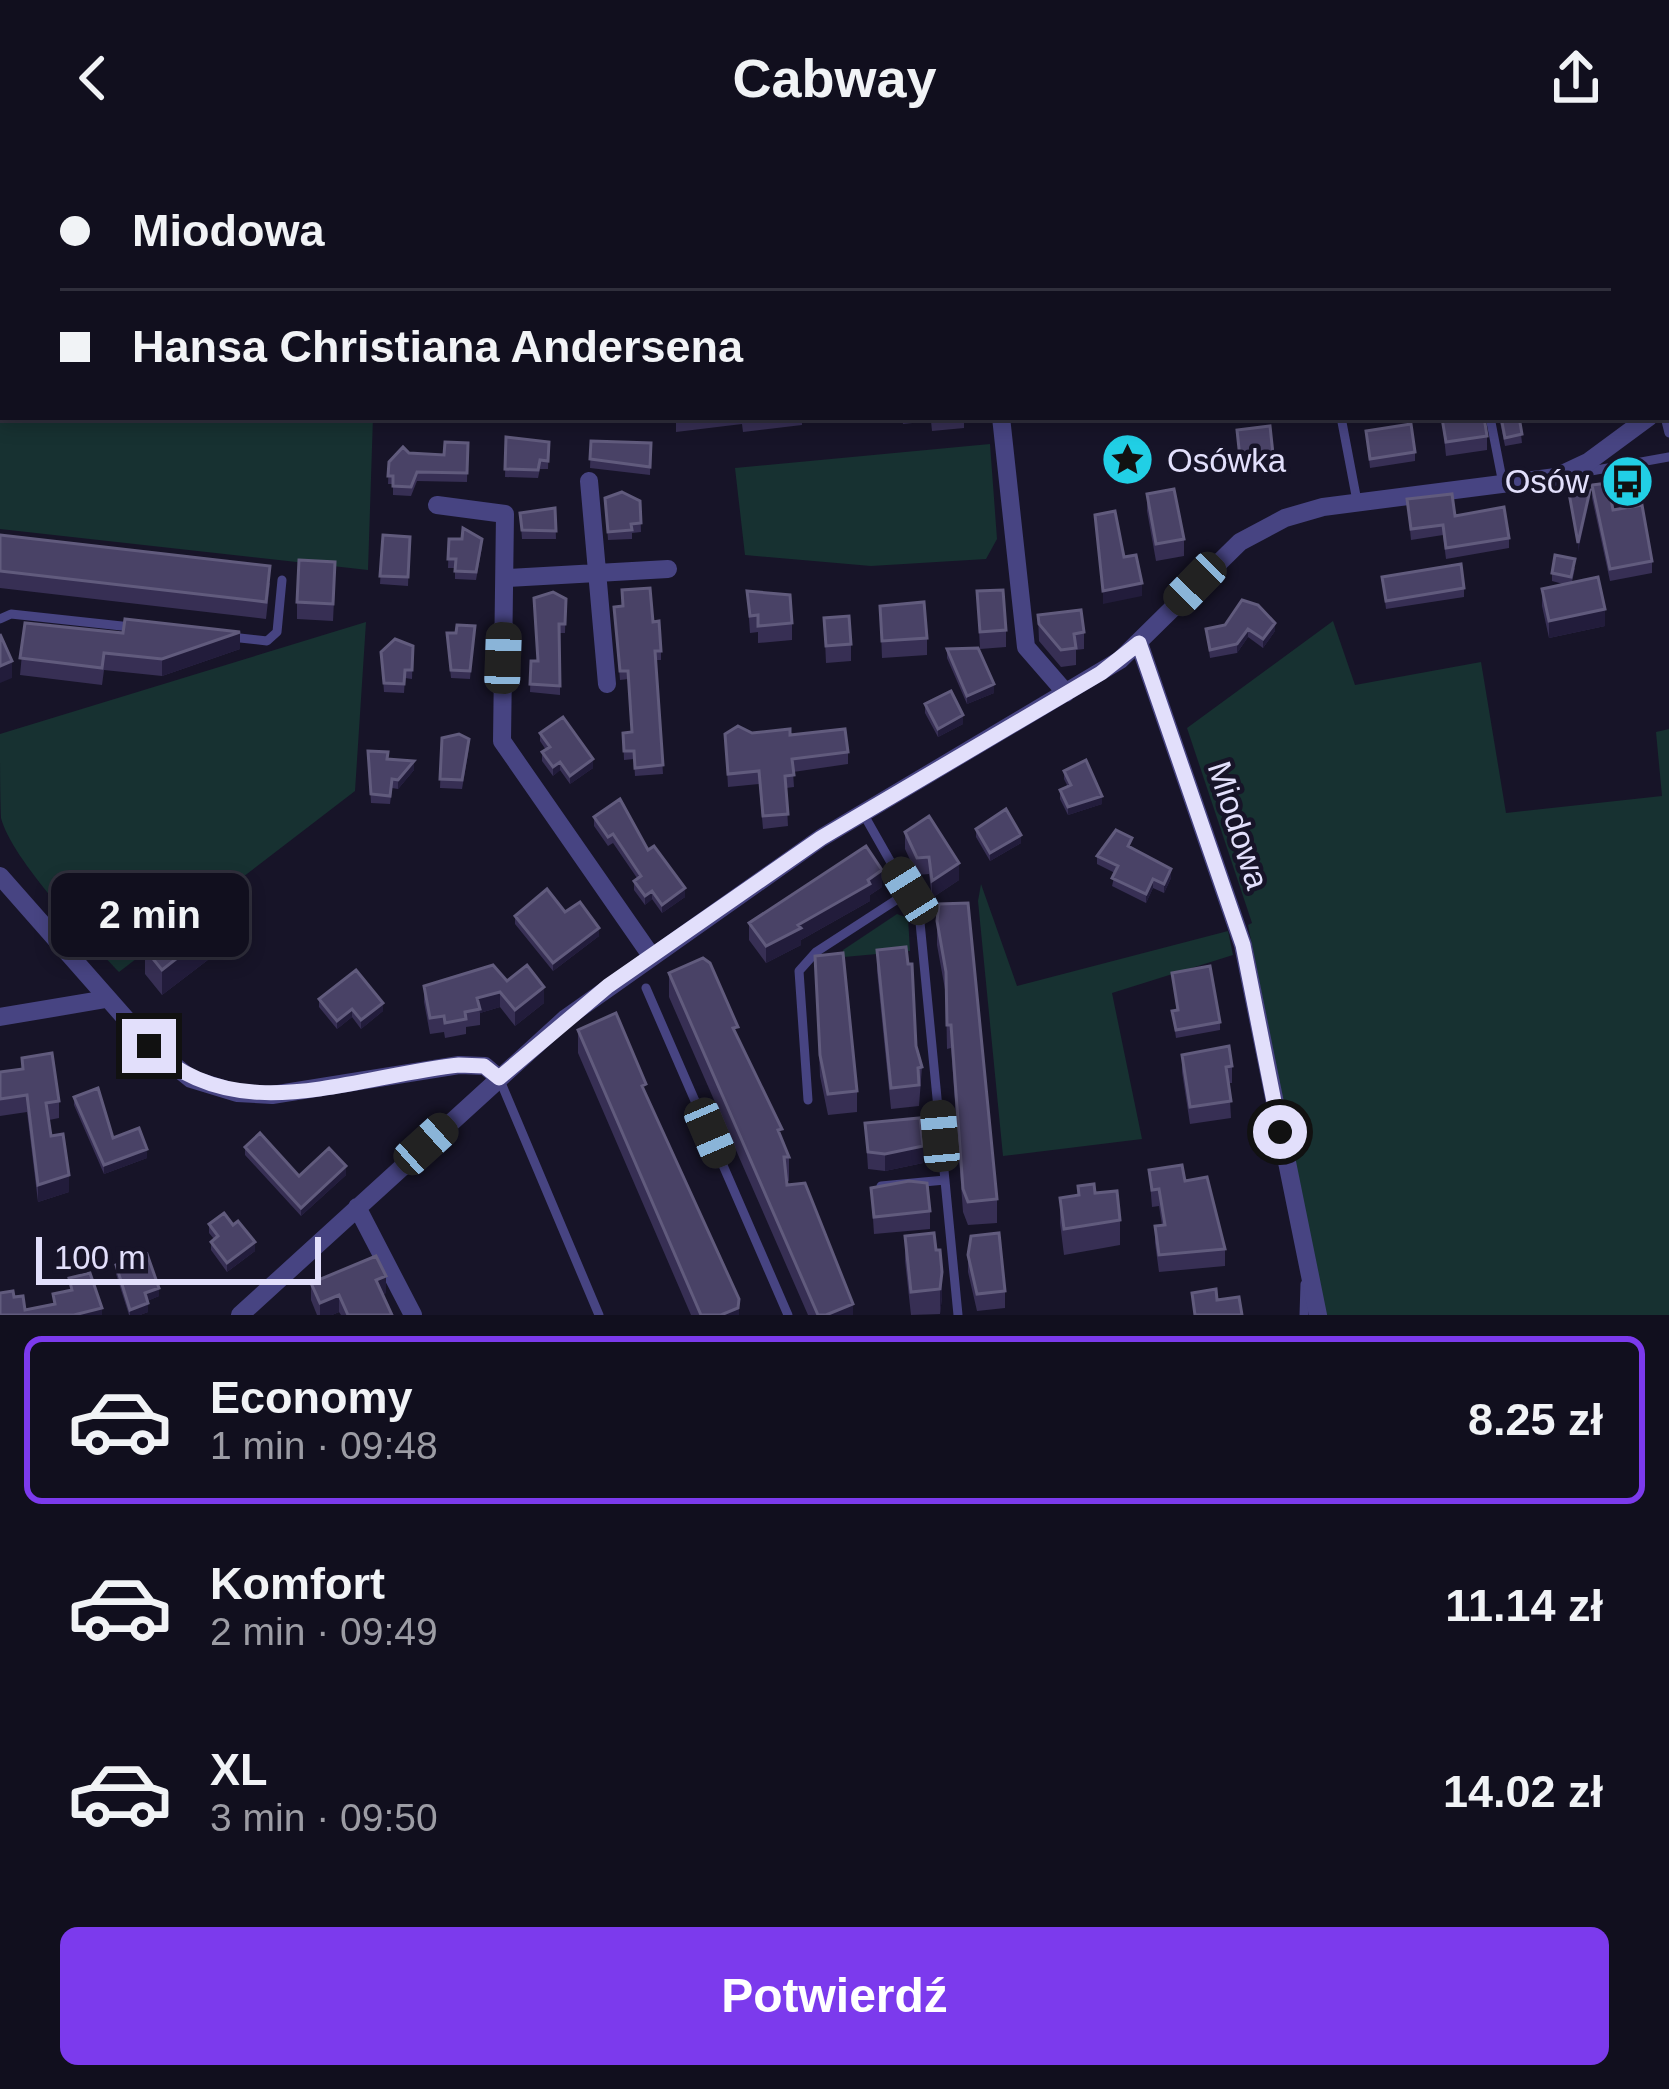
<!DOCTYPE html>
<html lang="pl">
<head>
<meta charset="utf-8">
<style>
  :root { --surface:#110f1e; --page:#1e1d2b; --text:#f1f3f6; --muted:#9c9ca4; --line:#302f3c; --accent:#7c3aed }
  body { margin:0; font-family:Arial,sans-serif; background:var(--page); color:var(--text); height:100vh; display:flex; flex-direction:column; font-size:45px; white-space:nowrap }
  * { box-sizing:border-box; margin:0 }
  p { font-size:39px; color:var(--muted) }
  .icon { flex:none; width:66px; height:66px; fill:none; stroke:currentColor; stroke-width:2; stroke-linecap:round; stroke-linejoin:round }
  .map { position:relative; height:1159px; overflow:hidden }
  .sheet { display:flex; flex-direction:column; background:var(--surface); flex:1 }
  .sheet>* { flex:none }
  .hud { position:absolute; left:0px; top:0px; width:1671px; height:264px; box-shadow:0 6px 18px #0003,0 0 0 3px var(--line); display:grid; align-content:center; height:264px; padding:0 60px; background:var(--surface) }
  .scale { position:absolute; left:36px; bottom:30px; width:285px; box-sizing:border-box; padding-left:12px; border:6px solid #e2dffb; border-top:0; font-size:33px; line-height:42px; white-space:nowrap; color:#e2dffb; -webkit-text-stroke:9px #171428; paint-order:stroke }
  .end { position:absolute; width:54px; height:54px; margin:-27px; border:15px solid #e2dffb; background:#111; box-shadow:0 0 0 6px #111 }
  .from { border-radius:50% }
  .bubble { position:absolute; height:84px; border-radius:18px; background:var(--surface); box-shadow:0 6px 18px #0003,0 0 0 3px var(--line); font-size:39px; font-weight:700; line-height:84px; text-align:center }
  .car { position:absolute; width:36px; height:72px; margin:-36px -18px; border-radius:15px; box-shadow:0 0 9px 3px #0007; background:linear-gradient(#222 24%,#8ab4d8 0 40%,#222 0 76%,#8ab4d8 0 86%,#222 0) }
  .hud b { display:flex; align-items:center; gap:42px; height:114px; font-size:45px }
  .hud b+b { border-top:3px solid var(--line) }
  .hud i { width:30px; height:30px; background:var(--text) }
  ul { padding:21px 0 0; list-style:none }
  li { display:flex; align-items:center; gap:36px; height:168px; margin:0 24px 18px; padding:0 36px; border:6px solid transparent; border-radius:18px }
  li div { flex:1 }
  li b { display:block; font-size:45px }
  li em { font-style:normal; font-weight:700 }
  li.current { border-color:var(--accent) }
  li>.icon { width:108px; height:108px; stroke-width:1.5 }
  .button { display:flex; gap:24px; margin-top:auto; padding:24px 60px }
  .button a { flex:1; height:138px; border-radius:18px; background:var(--accent); color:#fff; font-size:48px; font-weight:700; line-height:138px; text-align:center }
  header { display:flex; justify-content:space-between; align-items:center; height:156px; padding:0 60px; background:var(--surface); font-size:54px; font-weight:700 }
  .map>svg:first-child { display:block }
</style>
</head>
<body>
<header><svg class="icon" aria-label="back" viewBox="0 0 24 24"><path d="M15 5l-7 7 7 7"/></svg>Cabway<svg class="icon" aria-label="share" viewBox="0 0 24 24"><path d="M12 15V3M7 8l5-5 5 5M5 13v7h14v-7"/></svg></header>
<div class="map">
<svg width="1669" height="1159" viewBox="0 0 1669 1159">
  <rect width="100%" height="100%" fill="#171428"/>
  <path fill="#173131" d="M163 0H1166L1169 3H162Z
    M0 231 3 261H373L368 414 0 373Z
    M990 288 997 383 986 403 871 410 745 399 735 312Z
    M1333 465 1355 529 1481 506 1506 657 1662 640 1656 576 1669 573V1159H1325L1248 769 1252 767 1187 572Z
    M366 466 355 635 119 816C88 783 12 704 1 662 0 637 0 604 0 578Z
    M981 728 1017 830 1228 775 1233 799 1112 837 1142 983 1003 1000 978 745Z
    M897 758 908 762 910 795 844 801 843 794Z"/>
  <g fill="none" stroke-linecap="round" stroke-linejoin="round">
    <path stroke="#474482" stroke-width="9" d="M1176 0 1179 3
      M1341 261 1357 345
      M1490 261 1503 328
      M1665 261 1669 277
      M1580 317 1669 301
      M0 463 11 458 131 471
      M231 481 267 485 277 476 282 424
      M864 659 919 756 958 1159
      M646 832 788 1159
      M499 922 599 1159
      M808 944 799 815 816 796 910 735
      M881 1030 945 1024
      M1304 1159 1305 1128"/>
    <path stroke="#474482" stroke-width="18" d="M135 3 136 0
      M1668 42 1669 41
      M1001 261 1026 491 1066 537
      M589 325 607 528
      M437 349 505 358 502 585 652 801
      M506 422 668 413
      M1139 487 1243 789 1318 1159
      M0 720 149 889 191 923 237 937 272 939 459 909 485 910 499 922
      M0 861 106 843
      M357 1051 413 1159
      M240 1159 566 862 821 682 1120 504 1240 386 1285 362 1323 351 1556 321 1588 306 1649 261"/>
    <path stroke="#474482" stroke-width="24" d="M1589 0 1590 3
      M1668 250H1669"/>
  </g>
  <path fill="#372f54" d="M3 118V176L0 174V122Z
    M676 261H802V269L743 276 742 268 676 276Z
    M902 261H964V272L932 275 931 265 903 268Z
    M1499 261H1519L1522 287 1505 290Z
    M1442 262 1487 280V294L1446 300Z
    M1237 274 1273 298V315L1240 319Z
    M1366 275 1415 296V305L1370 312Z
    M506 281 549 286 548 313H540L538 322 505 321Z
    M591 285 651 287 650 319 590 312Z
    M468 287 467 326 417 325 411 340 393 339V328H388L389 306 409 297 444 299Z
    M1592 329 1652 405V417L1610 425 1592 342Z
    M1147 338 1184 383V400L1156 405 1147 355Z
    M605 342 640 345 641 376 632 377V383L608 384Z
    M1407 343 1455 360 1509 382V392L1446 403 1443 379 1411 384Z
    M555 352 556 383H522L520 357Z
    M0 379 270 427 266 463 0 432Z
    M383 379 410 381 408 430 380 428Z
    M449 383 482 391 476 424 455 423V412H448Z
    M1575 412 1572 426 1605 470 1549 482 1542 450V433L1563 428 1552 425V417Z
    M1382 421 1464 432V441L1386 453Z
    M335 424 333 465 297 463V446Z
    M747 435 792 467V484L758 487V476L750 477Z
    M977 435 1006 474V491L980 493Z
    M566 443 565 477H560V539L530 536 531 505H537Z
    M880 450 927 482V499L882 502Z
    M1038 459 1084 476V493L1076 494V509L1061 511 1039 485Z
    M614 460 653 466 661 495V504H656L663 618 635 620 634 603 624 604 623 577 632 576 628 523 620 524Z
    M824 462 851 488V505L826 507Z
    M25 467 240 493 162 520 104 514 102 529 20 519Z
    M1275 467V475L1263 492 1248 481 1237 497 1210 502 1206 473Z
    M475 470 470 523 451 522 447 485 456 477Z
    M413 490 412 523 405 522 404 537 384 536 381 496Z
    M947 493 994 537 967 548 947 502Z
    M925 548 963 568 938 581 925 557Z
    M540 577 593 612 570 628 560 614 553 620 542 605V596L546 594 540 585Z
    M752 577 790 579 848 596V608L793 616 794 631 786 632 788 670 763 673 759 628 728 631 725 578Z
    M442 582 469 592 462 633 440 632Z
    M368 595 414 614 398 633 392 632 390 648 371 647Z
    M1064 615 1102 648 1068 659 1060 643V634L1068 631 1064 623Z
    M594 661 648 694 685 741 662 757 652 743 645 749 634 734V725L637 722 613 687 608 690 594 670Z
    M976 673 1021 687 990 705 976 681Z
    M905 676 959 724 932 742 929 718 917 719 905 693Z
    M1132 692 1171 722 1164 737 1153 732 1146 747 1112 730 1115 717 1097 708V700Z
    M882 731 870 739V745L801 784V789L766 807 749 784V767Z
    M565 756 599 780 553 815 515 768V760Z
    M937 765 997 1043V1067L968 1069 963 1056 951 892 947 893 946 839 937 789Z
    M145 793 213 800 162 839 145 818Z
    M877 794 916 890 922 911 919 950 891 953 877 815Z
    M815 800 857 935V956L828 959 820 920Z
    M669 817 738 881 789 1001V1025H786L787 1029 853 1159H808L669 841Z
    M1172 817 1220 866V874L1176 882 1172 855 1177 854Z
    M507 825 544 847 515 870 500 851 480 857V869L466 871V878L445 882 444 876 430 878 424 846V830Z
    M319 843 383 855 361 873 352 861 337 873 319 851Z
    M578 874 646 939 739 1159H691L578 897Z
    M1182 899 1232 910V927H1229L1231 962 1190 968 1182 916Z
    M22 902 59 945V962L49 964 51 980 69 1036 38 1046 27 956 0 960V916L22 913Z
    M74 941 113 982 147 1002 104 1018 74 949Z
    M865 967 923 1007 885 1015 868 1013Z
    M245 991 299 1020 346 1019 301 1060 245 999Z
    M1149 1014 1185 1025 1225 1093V1110L1159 1116 1155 1087V1070L1162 1069 1159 1050 1152 1051Z
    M1078 1030 1120 1064V1089L1064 1099 1060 1067V1042L1078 1040Z
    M871 1032 930 1055V1073L874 1078Z
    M209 1068 233 1069 255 1095 227 1116 211 1094V1086L214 1083 209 1077Z
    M934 1077 942 1141 940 1158 911 1159 905 1105V1080Z
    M968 1099 1005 1135V1152L977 1155 968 1116Z
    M116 1109 159 1140 147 1145 148 1156 140 1159H129L116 1118Z
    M311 1127 386 1137 383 1138 392 1159H341L339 1156 332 1159H317L311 1144Z"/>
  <path fill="#221c3b" d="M1590 334V342L1578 396V387Z
    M1142 427V440L1103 448V435Z
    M1605 453V470L1549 482V465Z
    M1275 467V475L1263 492V483Z
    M1248 473V481L1237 497V488Z
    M240 476V493L162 520V503Z
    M12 505V522L0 527V510Z
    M994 528V537L967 548V540Z
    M963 559V568L938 581V573Z
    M593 603V612L570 628V620Z
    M414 605V614L398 633V624Z
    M560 606V614L553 620V611Z
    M1102 640V648L1068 659V651Z
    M1021 679V687L990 705V697Z
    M959 707V724L932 742V725Z
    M1171 713V722L1164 737V728Z
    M882 714V731L870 739V745L801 784V789L766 807V790Z
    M1153 723V732L1146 747V738Z
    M685 732V741L662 757V749Z
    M652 735V743L645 749V740Z
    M599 772V780L553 815V807Z
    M213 774V800L162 839V814Z
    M544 831V847L515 870V854Z
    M500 836V851L480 857 477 842Z
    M383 847V855L361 873V864Z
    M352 853V861L337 873V865Z
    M923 990V1007L885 1015V998Z
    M147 993V1002L104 1018V1009Z
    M346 1010V1019L301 1060V1052Z
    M69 1019V1036L38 1046V1029Z
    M255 1086V1095L227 1116V1107Z
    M942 1116V1141L940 1158V1133Z
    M386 1120V1137L376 1141V1124Z
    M159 1132V1140L145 1146V1137Z
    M339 1139V1156L332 1159H320V1147Z
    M739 1143V1159H721Z
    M148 1147V1156L140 1159H130V1154Z
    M853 1148V1159H826Z
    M102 1152V1159H74Z"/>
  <path fill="#494266" stroke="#615b7d" stroke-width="3" d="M2 118H3V159L0 157V122Z
    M1449 261H1484L1487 280 1446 286 1442 262Z
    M1501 261H1519L1522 278 1505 282Z
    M1411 268 1415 296 1370 303 1366 275Z
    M1270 270 1273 298 1240 302 1237 274Z
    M506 281 549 286 548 305 540 304 538 314 505 313Z
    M591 285 651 287 650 311 590 303Z
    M445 286 468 287 467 317 417 316 411 331 393 330V320H388L389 306 403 291 409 297 444 299Z
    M1608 327 1613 354 1642 349 1652 405 1610 413 1592 329Z
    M1174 333 1184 383 1156 388 1147 338Z
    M1590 334 1578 387 1569 337Z
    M622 336 640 345 641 367 631 368 632 374 608 376 605 342Z
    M1452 338 1455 360 1504 351 1509 382 1446 392 1443 369 1411 373 1407 343Z
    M555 352 556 375 522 374 520 357Z
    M1115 355 1124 401 1136 399 1142 427 1103 435 1095 359Z
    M463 372 482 383 476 416 455 415 456 403H448L449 383H462Z
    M0 379 270 410 266 446 0 415Z
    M383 379 410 381 408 421 380 420Z
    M1555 399 1575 403 1571 421 1552 417Z
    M299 404 335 406 333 448 297 446Z
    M1461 408 1464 432 1386 445 1382 421Z
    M1598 421 1605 453 1549 465 1542 433Z
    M650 432 653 466 659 465 661 495H655L663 609 635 612 634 595H624L623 577 632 576 628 515H620L614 451 623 450 622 434Z
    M1003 434 1006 474 980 476 977 435Z
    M747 435 790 439 792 467 758 470V459L750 460Z
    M553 436 566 443 565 468H559L560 530 530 528 531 505H538L534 442Z
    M1242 444 1258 449 1275 467 1263 483 1248 473 1237 488 1210 494 1206 473 1225 469Z
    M924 446 927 482 882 485 880 450Z
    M1081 454 1084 476 1074 478 1076 492 1061 494 1039 468 1038 459Z
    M849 460 851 488 826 490 824 462Z
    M125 463 240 476 162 503 104 497 102 512 20 502 25 467 123 477Z
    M457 469 475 470 470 515 451 514 447 477H456Z
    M0 478 12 505 0 510Z
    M395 483 413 490 412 514H405L404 528 384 527 381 496Z
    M978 492 994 528 967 540 947 493Z
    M951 535 963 559 938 573 925 548Z
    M563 561 593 603 570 620 560 606 553 611 542 596 550 591 540 577Z
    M738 570 752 577 790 573V579L845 573 848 596 792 603 794 619 785 620 788 658 763 660 759 615 728 618 725 578Z
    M459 578 469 583 462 624 440 623 442 582Z
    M368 595 388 596 387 603 414 605 398 624 392 623 390 640 371 638Z
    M1086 604 1102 640 1068 651 1060 634 1071 629 1064 615Z
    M620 643 648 694 654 690 685 732 662 749 652 735 645 740 634 725 641 720 613 678 608 681 594 661Z
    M1006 653 1021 679 990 697 976 673Z
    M929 660 959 707 932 725 929 701 917 702 905 676Z
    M1116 674 1132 682 1128 690 1171 713 1164 728 1153 723 1146 738 1112 722 1118 710 1097 700Z
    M866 690 882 714 868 724 870 728 798 769 801 772 766 790 749 767Z
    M547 733 565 756 580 746 599 772 553 807 515 760Z
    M968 747 997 1043 968 1046 963 1033 951 869H947L946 816 937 765 939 748Z
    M197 754 213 774 162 814 145 793Z
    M906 791 908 808H912L916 890 922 911 918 912 919 929 891 932 877 794Z
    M843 797 857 935 828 938 820 899 815 800Z
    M703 802 710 807 738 871 733 872 782 973 778 974 789 1001H784L787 1029 805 1027 853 1148 826 1159H818L669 817Z
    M493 809 507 825 527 809 544 831 515 854 500 836 477 842 480 853 465 856 466 863 445 867 444 860 430 862 424 830Z
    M1210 810 1220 866 1176 874 1172 855 1178 854 1172 817Z
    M356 814 383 847 361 864 352 853 337 865 319 843Z
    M616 857 646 928 642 930 739 1143 738 1152 721 1159H701L578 874Z
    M1229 890 1232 910 1226 911 1231 945 1190 951 1182 899Z
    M52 897 59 945 46 947 51 980 63 978 69 1019 38 1029 27 939 0 943V916L23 913 22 902Z
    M98 932 113 982 139 972 147 993 104 1009 74 941Z
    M920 962 923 990 885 998 868 996 865 967Z
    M260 977 299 1020 329 992 346 1010 301 1052 245 991Z
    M1182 1009 1185 1025 1207 1021 1225 1093 1159 1099 1155 1070 1165 1069 1159 1033 1152 1034 1149 1014Z
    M909 1025 927 1027 930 1055 874 1061 871 1032Z
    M1094 1028 1095 1037 1117 1035 1120 1064 1064 1073 1060 1042 1079 1039 1078 1030Z
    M224 1057 233 1069 238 1065 255 1086 227 1107 211 1086 218 1080 209 1068Z
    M934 1077 936 1094H940L942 1116 940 1133 911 1136 905 1080Z
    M999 1077 1005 1135 977 1138 968 1099 971 1080Z
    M147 1098 159 1132 145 1137 148 1147 130 1154 116 1109Z
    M376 1100 386 1120 376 1124 392 1159H348L339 1139 320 1147 311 1127Z
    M90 1117 102 1152 74 1159H0V1137L13 1135 14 1141 23 1140 25 1154 55 1148 53 1138 72 1134 69 1122Z
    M1216 1133 1217 1144 1239 1141 1242 1159H1195L1192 1137Z"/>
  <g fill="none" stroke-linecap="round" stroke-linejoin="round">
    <path stroke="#e2dffb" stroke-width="15" d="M149 890C235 975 354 920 459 909L484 910 499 922 608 830 821 682 1101 517 1139 487 1243 789 1280 976"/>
  </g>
  <defs>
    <symbol id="sight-disc" viewBox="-11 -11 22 22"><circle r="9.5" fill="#21cfe5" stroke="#171428"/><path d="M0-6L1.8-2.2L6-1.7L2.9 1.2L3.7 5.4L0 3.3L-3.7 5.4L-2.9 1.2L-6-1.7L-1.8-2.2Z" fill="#111"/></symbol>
    <symbol id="bus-disc" viewBox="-11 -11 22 22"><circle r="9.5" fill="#21cfe5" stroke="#171428"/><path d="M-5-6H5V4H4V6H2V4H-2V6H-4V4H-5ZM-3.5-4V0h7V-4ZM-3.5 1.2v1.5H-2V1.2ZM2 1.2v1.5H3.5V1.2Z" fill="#111"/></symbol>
  </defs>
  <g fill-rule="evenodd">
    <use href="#sight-disc" x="1098" y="274" width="59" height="59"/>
    <use href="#bus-disc" x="1598" y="296" width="59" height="59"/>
  </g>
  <g text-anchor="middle" stroke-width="9" stroke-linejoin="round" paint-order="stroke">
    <g font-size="33" fill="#e2dffb" stroke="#171428" text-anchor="start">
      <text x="1167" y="316">Osówka</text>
      <text x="1589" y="337" text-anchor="end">Osów</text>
    </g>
    <g font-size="33" fill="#e2dffb" stroke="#171428">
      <text transform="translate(1239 669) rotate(72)" y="12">Miodowa</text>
    </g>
  </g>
</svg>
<div class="scale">100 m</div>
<i class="end from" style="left:1280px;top:976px"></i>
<i class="end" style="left:149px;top:890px"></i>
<div class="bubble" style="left:51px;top:717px;width:198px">2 min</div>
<i class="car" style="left:1195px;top:428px;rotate:224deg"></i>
<i class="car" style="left:503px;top:502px;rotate:2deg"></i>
<i class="car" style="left:910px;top:735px;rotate:328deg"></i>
<i class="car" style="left:710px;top:977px;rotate:157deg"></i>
<i class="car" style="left:940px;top:980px;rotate:355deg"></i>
<i class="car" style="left:426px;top:988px;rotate:48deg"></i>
<div class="hud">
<b><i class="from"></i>Miodowa</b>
<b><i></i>Hansa Christiana Andersena</b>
</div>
</div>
<section class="sheet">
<ul>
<li class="current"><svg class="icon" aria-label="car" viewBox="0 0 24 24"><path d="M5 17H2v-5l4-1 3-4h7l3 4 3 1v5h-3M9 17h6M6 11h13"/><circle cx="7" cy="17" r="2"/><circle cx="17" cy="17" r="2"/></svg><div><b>Economy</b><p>1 min · 09:48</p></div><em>8.25 zł</em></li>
<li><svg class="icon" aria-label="car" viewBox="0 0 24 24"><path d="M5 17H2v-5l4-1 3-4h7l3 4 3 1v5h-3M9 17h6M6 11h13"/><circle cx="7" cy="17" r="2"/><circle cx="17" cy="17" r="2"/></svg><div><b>Komfort</b><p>2 min · 09:49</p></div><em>11.14 zł</em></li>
<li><svg class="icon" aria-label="car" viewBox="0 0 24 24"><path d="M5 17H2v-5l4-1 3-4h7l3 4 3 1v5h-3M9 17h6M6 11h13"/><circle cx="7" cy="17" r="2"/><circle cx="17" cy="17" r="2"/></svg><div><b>XL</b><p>3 min · 09:50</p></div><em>14.02 zł</em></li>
</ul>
<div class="button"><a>Potwierdź</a></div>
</section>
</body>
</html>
